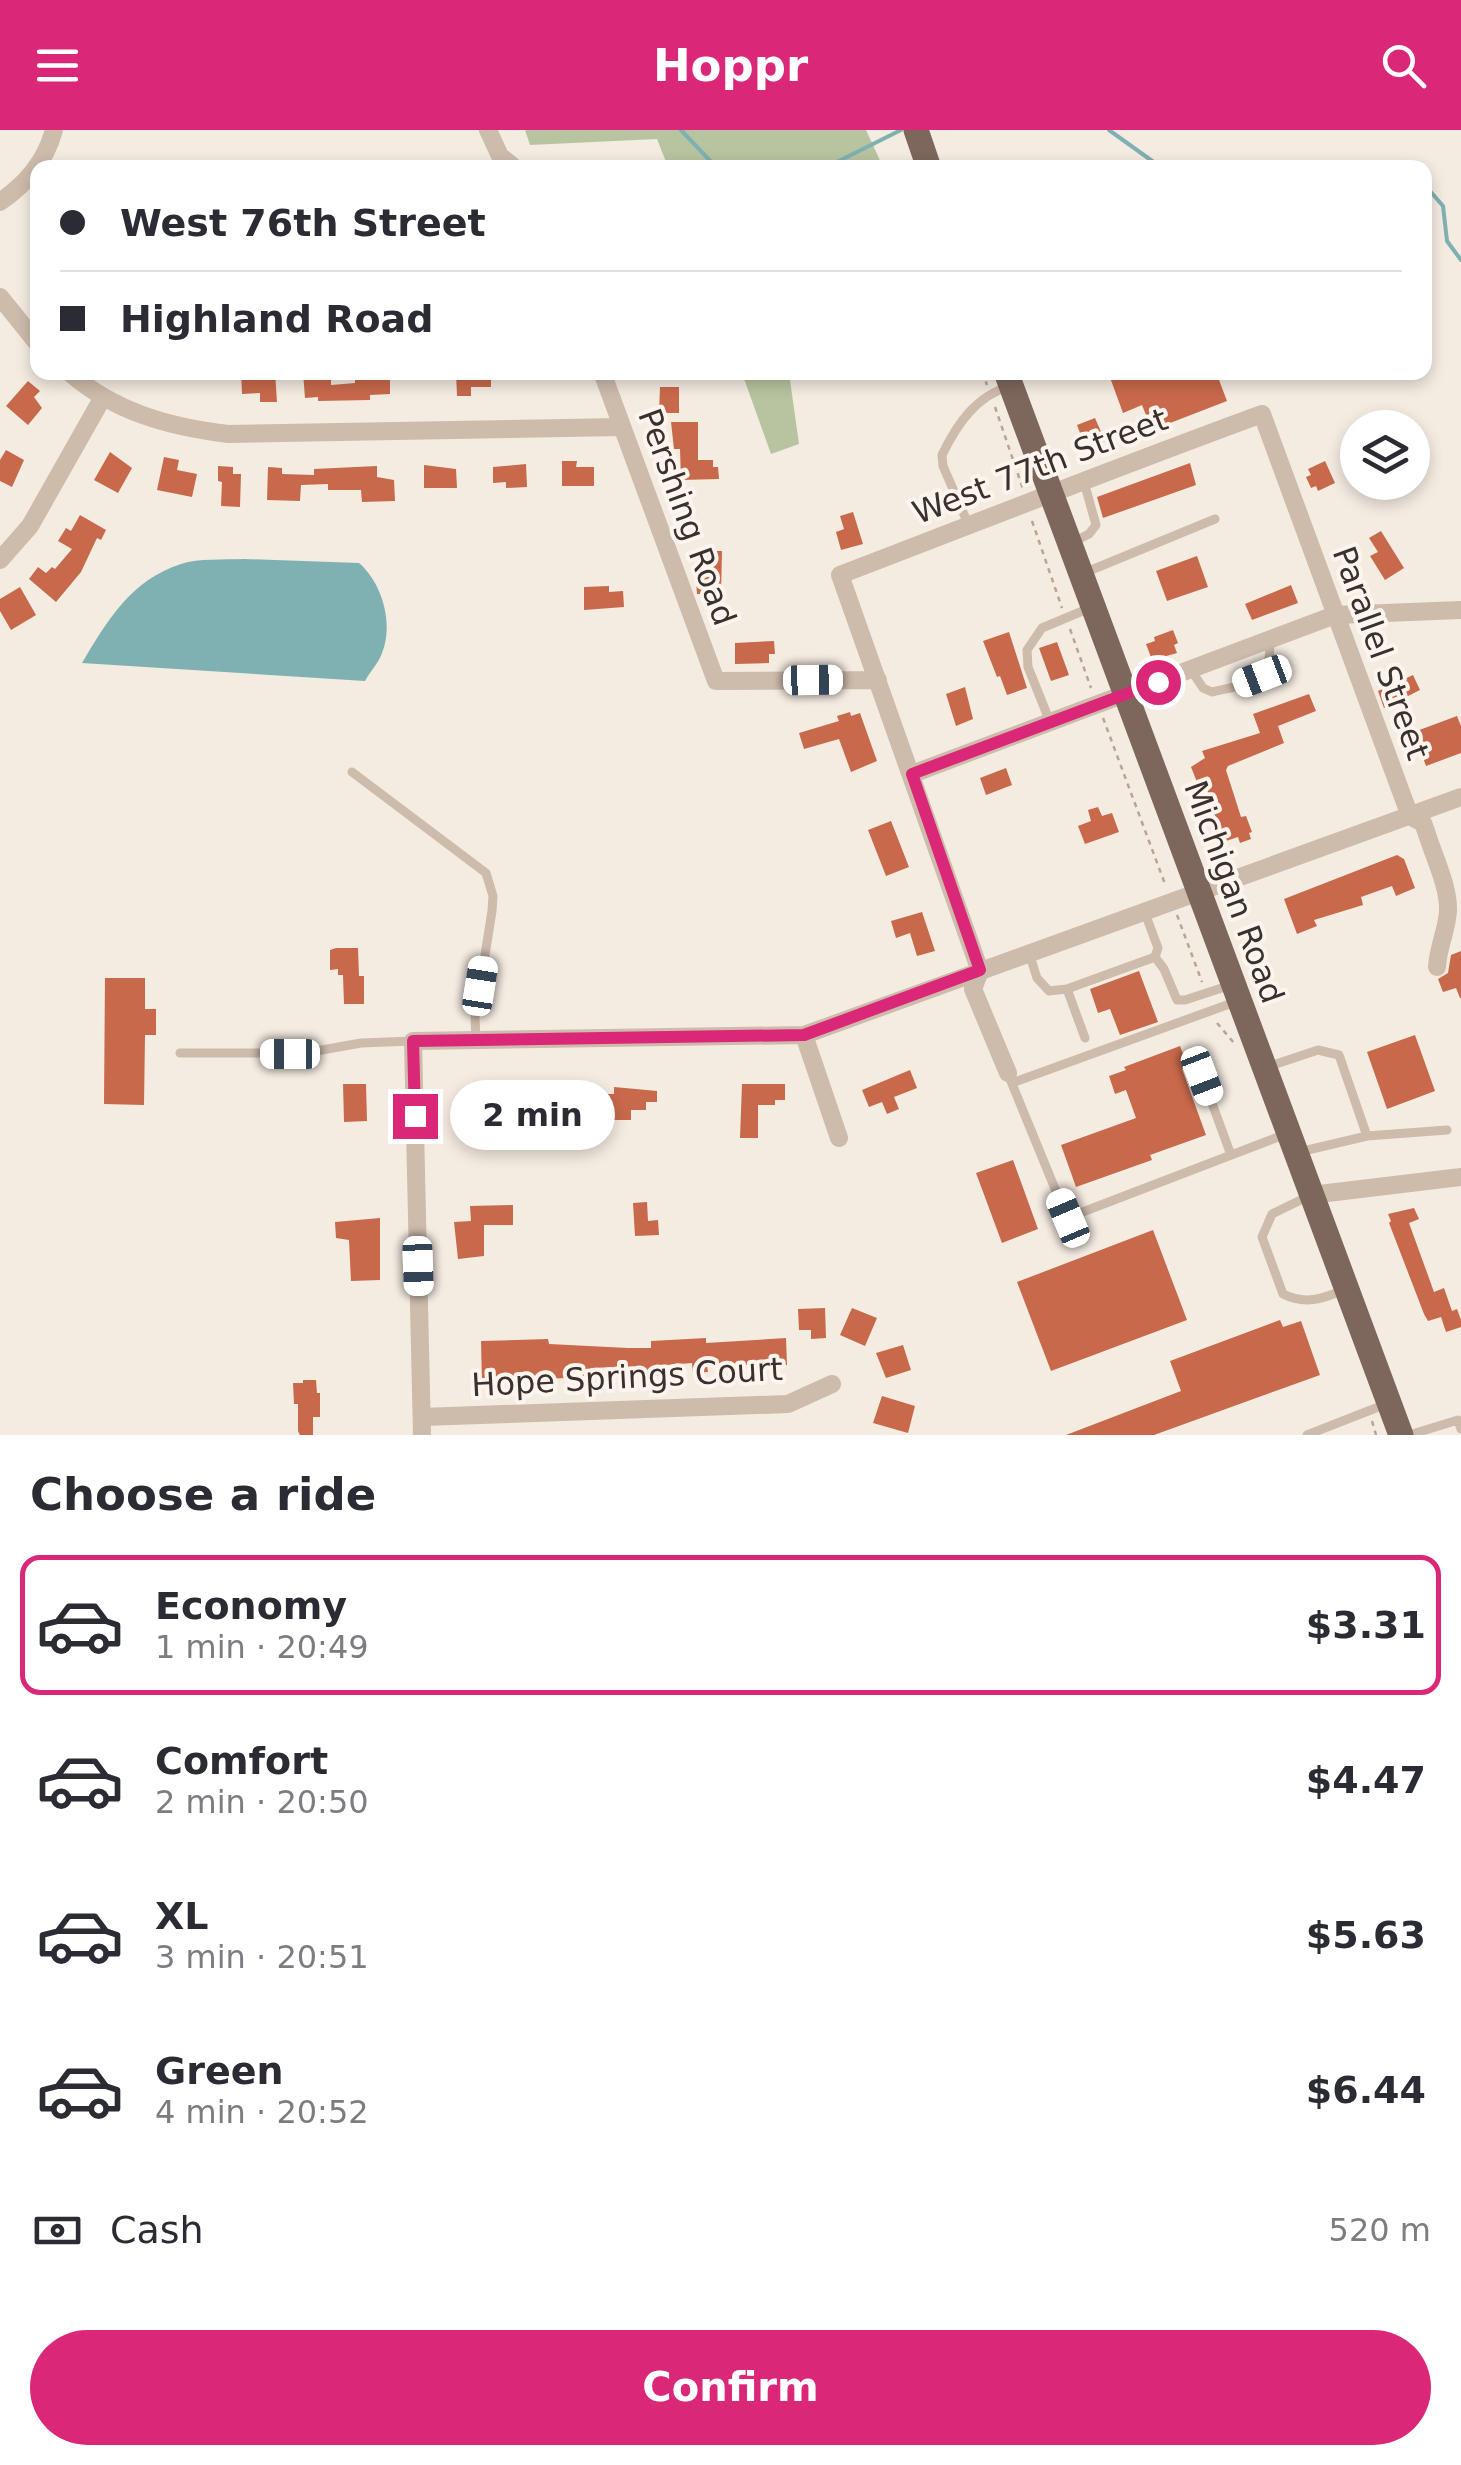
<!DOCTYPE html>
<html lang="en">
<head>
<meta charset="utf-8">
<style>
  :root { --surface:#fff; --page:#f7f7f7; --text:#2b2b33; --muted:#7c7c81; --line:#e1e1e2; --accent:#db2777 }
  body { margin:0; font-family:"DejaVu Sans",sans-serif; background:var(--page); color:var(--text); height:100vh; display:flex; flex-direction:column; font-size:38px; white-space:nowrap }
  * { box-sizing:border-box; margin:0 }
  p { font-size:32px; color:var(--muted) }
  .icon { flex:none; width:55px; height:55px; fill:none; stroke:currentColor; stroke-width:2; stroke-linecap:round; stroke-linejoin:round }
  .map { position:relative; height:1305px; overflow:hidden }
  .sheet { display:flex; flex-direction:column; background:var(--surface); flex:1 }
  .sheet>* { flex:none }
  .guide { position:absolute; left:30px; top:30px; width:1402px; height:220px; border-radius:20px; box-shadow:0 5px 15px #0003; display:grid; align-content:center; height:220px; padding:0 30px; background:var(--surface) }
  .fabs { position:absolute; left:1340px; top:280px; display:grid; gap:20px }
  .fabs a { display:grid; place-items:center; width:90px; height:90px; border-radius:50%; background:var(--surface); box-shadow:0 5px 15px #0003; font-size:50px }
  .end { position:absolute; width:45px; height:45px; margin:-22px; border:12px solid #db2777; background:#fff; box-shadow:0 0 0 5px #fff }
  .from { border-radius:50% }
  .bubble { position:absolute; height:70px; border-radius:35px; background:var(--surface); box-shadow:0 5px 15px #0003; font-size:32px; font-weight:600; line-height:70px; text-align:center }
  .car { position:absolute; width:30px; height:60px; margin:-30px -15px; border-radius:12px; box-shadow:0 0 8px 2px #0007; background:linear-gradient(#fff 24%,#345 0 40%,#fff 0 76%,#345 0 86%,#fff 0) }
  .guide b { display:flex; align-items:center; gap:35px; height:95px; font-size:38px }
  .guide b+b { border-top:2px solid var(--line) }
  .guide i { width:25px; height:25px; background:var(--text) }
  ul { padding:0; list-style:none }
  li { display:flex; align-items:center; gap:30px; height:140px; margin:0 20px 15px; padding:0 10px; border:5px solid transparent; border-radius:20px }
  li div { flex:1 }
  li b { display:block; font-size:38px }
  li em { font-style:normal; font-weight:600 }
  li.on { border-color:var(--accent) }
  li>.icon { width:90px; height:90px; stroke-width:1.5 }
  h2 { padding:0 30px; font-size:45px; line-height:120px }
  .pay { display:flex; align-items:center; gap:25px; height:110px; padding:0 30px; font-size:38px }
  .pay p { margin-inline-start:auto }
  .action { display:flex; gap:20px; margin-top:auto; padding:20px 30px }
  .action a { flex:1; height:115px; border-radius:60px; background:var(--accent); color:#fff; font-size:40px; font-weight:600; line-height:115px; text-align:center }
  header { display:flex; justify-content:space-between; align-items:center; height:130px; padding:0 30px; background:var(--accent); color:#fff; font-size:45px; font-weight:600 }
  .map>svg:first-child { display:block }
</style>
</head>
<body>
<header><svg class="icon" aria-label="menu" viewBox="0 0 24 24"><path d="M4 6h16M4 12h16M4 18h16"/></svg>Hoppr<svg class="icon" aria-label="search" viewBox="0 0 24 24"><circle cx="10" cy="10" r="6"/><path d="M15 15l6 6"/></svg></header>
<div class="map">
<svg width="1461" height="1305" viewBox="0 0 1461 1305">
  <rect width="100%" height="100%" fill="#f4ebe1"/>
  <path fill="#b8c4a0" d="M525 0H866L883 37H668L657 9 530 15Z
    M742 243H789L799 314 771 324Z"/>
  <path fill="#7fb0b2" d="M244 429 359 433C382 453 394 493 382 523 379 532 370 542 365 551L82 533C107 491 131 450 181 434 199 428 224 430 244 429Z"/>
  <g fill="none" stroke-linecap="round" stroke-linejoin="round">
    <path stroke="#7fb0b2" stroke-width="4" d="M681 0 717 38
      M1109 0 1162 38
      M825 38 901 0
      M1425 62 1430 61 1443 76 1447 111 1461 130"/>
  </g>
  <path fill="#c8694b" d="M241 242H275L277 272H260V263L242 264Z
    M303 242H331V255L355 253V242H390V264L370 265V270L318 271V267L305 268Z
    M456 242H491V257H471V266H457Z
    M1108 242H1216L1227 271 1152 300 1142 275 1123 283Z
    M28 251 40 261 34 267 42 278 28 295 6 276Z
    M660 257H679V283H659Z
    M1095 288 1105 311 1086 319 1077 295Z
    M671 292H698V330H713V337H718L719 349 681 350 680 319H674Z
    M6 320 24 330 12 357 0 351V330Z
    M110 322 132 338 118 363 94 350Z
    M164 327 179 330 177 340 197 344 192 367 157 360Z
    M562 331H577L576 337H594V356H562Z
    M1325 331 1335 353 1318 361 1316 356 1311 358 1306 347 1311 345 1308 339Z
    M1190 333 1196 355 1103 388 1097 367Z
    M526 334 527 357 506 358V352L493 353V337Z
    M424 335 456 339 457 358H424Z
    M218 336 233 337V344H241L240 377 221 376 222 352 218 351Z
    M377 336V347L394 350 395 371 362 372 361 360H328V354L301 355 300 371 267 370 268 337 282 338V344L314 345V339Z
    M853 382 863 414 841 420 836 402 844 399 840 386Z
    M80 385 106 400 101 410 97 408 81 442 56 472 29 449 38 437 46 443 52 437 55 439 72 419 58 411 66 398 71 401Z
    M1381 401 1404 438 1385 450 1370 426 1378 422 1369 408Z
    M703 421H722L721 464H697L695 438H704Z
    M1197 426 1208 457 1167 471 1156 441Z
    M1291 455 1298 473 1252 490 1245 474Z
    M609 456V462L623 461 624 477 584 480V457Z
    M20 457 36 485 11 500 0 481V469Z
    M1173 500 1178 513 1174 515 1177 523 1152 530 1146 514 1155 511 1154 507Z
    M1009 502 1027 558 1007 565 1000 546 997 547 983 511Z
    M774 511 775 524H769V533L735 534V513Z
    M1057 512 1069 545 1051 551 1039 518Z
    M1413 545 1420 560 1384 578 1378 561Z
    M965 557 973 589 956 596 946 564Z
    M1309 564 1316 581 1278 596 1284 613 1228 636 1226 640 1241 687 1246 686 1252 702 1249 703 1251 709 1240 713 1238 707 1223 712 1204 649 1197 652 1191 637 1205 628 1202 621 1260 603 1253 584Z
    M850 582 851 586 860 583 877 631 851 642 839 609 804 619 799 603 839 591 837 586Z
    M1457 586 1461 596V623L1426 636 1414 602Z
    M1006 638 1012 655 986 665 980 648Z
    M1098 677 1102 686 1112 683 1119 702 1085 714 1078 696 1091 691 1088 680Z
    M891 691 909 737 886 746 868 700Z
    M1397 725 1404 729 1415 758 1396 766 1392 756 1361 767 1363 775 1314 790 1317 796 1297 804 1284 769Z
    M922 782 935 821 917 826 910 803 896 808 891 791Z
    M336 818H358L359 846H364V874H344L343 845H338V839L330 840V820Z
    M1461 821V868H1460L1456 858 1443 862 1438 849 1448 843 1451 825Z
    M1139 841 1158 892 1120 905 1110 879 1098 883 1090 859Z
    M105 848H145V879H156V905H145L144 975 104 974Z
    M1415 905 1435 961 1387 979 1367 922Z
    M1180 916 1188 937 1182 939 1206 1005 1150 1025 1152 1030 1076 1057 1061 1015 1136 988 1126 960 1115 964 1109 946 1126 940 1124 937Z
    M910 940 917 958 894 967 899 979 887 984 882 972 869 977 862 960Z
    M343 954H366L367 991 344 992Z
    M742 954H785V970H775V975H758V1008H740Z
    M614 957 657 961V972H646V980H631V990H608L607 981H598V964H614Z
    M471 960H486V971H512V989H486V1005L471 1006V983H456V972H459V964H471Z
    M1013 1030 1038 1099 1002 1113 976 1043Z
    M647 1072 648 1091 658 1090 659 1105 635 1106 633 1073Z
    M513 1075V1095H484V1126L458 1129 454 1092 471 1091 470 1076Z
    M1414 1078 1419 1089 1409 1093 1434 1162 1444 1158 1452 1181 1457 1179 1461 1190V1197L1446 1202 1441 1187 1428 1191 1424 1184 1389 1093 1391 1091 1388 1084Z
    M380 1088V1150L351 1151 349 1110 336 1108 335 1092Z
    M1153 1100 1187 1190 1051 1241 1017 1152Z
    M825 1178 826 1208 811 1209V1200H799L798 1179Z
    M852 1178 877 1188 865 1216 840 1205Z
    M1280 1190 1283 1197 1301 1191 1320 1245 1154 1305H1066L1181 1261 1170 1231Z
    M706 1208V1213L786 1208 787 1235H744L745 1241 729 1242V1236H707L708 1242 693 1243 692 1233 666 1235V1245L614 1247 613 1237 591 1238 587 1247 482 1252 481 1211 548 1209 549 1214 628 1218H651V1211Z
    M903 1215 911 1240 886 1248 876 1223Z
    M303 1250H316L317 1263H320V1287H313V1305H300L298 1301V1274H294L293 1253H303Z
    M882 1266 915 1276 908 1303 873 1293Z"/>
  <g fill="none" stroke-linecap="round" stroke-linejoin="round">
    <path stroke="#b9a596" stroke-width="2.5" stroke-dasharray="5 5" stroke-linecap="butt" d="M982 242 987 255
      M995 277 1023 359
      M1032 391 1062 478
      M1070 499 1091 558
      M1103 588 1165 754
      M1177 785 1202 852
      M1217 893 1234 913
      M1372 1291 1376 1305"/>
    <path stroke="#cdbbac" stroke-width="9" d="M969 396 943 336 942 325C957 294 976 266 1010 256
      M1073 412 1089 404 1096 395 1084 352
      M1084 443 1215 389
      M1191 540 1203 558 1212 562C1246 554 1275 553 1269 510
      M1050 592 1028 537 1027 520 1042 498 1092 477
      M352 642 486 743 493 766 492 781 475 888 476 910
      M1145 783 1158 818 1155 827 1164 839 1177 870H1185L1231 855
      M1029 823 1037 848 1049 861 1067 859 1155 827
      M1067 859 1085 908
      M180 923H305L361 913 413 911
      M1267 937 1318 920 1339 925 1367 1006
      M1008 944 1067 1088 1286 1004
      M1202 946 1231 1025
      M1012 953 1235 872
      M1299 1022 1367 1006 1447 1000
      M1311 1065 1272 1084 1262 1107 1283 1164C1305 1175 1322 1169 1344 1160
      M1307 1305 1386 1274
      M1409 1305 1458 1290 1461 1299"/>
    <path stroke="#cdbbac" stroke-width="18" d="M488 0 500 26 515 38
      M0 72C27 53 45 32 54 0
      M0 167 38 214
      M69 242C114 282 170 297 228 304L621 297
      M602 242 716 551 878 550
      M0 430 30 396 103 267
      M912 644 1335 485 1461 480
      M804 905 839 1008
      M1008 943 973 859 980 841 840 445C981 391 1120 336 1262 284L1404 670 1410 686 1423 693 1426 701C1433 725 1449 756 1448 781 1447 800 1438 817 1437 837
      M1311 1065 1461 1047
      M422 1287 788 1274 832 1254
      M422 1305 413 911 804 905 1461 667"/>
    <path stroke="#7d675c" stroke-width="25" d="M916 0 929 38
      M1006 242 1401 1305"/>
  </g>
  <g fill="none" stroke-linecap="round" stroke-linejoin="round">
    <path stroke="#db2777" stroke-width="12" d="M415 986 413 911 804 905 980 840 912 644 1158 552"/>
  </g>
  <g text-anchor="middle" stroke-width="8" stroke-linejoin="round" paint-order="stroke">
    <g font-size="32" fill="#3b302b" stroke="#fbf5ee">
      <text transform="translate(1040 336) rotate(-21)" y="11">West 77th Street</text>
      <text transform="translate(687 387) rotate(70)" y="11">Pershing Road</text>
      <text transform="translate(1381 523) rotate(70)" y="11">Parallel Street</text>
      <text transform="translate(1234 762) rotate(70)" y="11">Michigan Road</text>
      <text transform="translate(627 1247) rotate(-3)" y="11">Hope Springs Court</text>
    </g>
  </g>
</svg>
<div class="fabs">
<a><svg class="icon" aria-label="layers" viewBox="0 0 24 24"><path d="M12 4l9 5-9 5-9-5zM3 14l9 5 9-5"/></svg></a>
</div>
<i class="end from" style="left:1158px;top:552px"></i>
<i class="end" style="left:415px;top:986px"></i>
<div class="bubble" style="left:450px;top:950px;width:165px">2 min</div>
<i class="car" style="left:1262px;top:546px;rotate:249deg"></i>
<i class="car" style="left:813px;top:550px;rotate:89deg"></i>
<i class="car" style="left:480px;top:856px;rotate:9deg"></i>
<i class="car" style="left:290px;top:924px;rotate:270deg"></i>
<i class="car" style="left:1202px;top:946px;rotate:159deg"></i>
<i class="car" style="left:1068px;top:1088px;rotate:337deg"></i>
<i class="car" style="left:418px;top:1136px;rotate:178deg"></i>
<div class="guide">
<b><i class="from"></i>West 76th Street</b>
<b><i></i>Highland Road</b>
</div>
</div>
<section class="sheet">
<h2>Choose a ride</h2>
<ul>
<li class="on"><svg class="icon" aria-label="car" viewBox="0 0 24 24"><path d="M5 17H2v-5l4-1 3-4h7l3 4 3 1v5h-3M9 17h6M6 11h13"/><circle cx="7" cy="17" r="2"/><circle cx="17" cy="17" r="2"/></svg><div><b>Economy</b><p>1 min · 20:49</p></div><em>$3.31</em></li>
<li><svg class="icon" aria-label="car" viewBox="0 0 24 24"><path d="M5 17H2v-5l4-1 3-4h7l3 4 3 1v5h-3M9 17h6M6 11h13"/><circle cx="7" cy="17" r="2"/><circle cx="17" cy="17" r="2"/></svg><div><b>Comfort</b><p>2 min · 20:50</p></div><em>$4.47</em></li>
<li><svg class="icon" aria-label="car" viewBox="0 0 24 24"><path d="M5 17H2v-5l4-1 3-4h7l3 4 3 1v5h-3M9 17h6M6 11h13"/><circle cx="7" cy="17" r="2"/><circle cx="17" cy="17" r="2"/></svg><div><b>XL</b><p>3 min · 20:51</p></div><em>$5.63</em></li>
<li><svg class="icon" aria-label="car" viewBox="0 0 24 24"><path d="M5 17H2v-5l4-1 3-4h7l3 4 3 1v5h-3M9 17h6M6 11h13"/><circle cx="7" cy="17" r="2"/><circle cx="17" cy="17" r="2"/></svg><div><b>Green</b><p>4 min · 20:52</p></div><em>$6.44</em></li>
</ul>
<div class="pay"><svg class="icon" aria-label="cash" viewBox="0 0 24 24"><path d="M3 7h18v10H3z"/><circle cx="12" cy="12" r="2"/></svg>Cash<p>520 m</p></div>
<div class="action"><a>Confirm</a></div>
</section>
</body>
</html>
